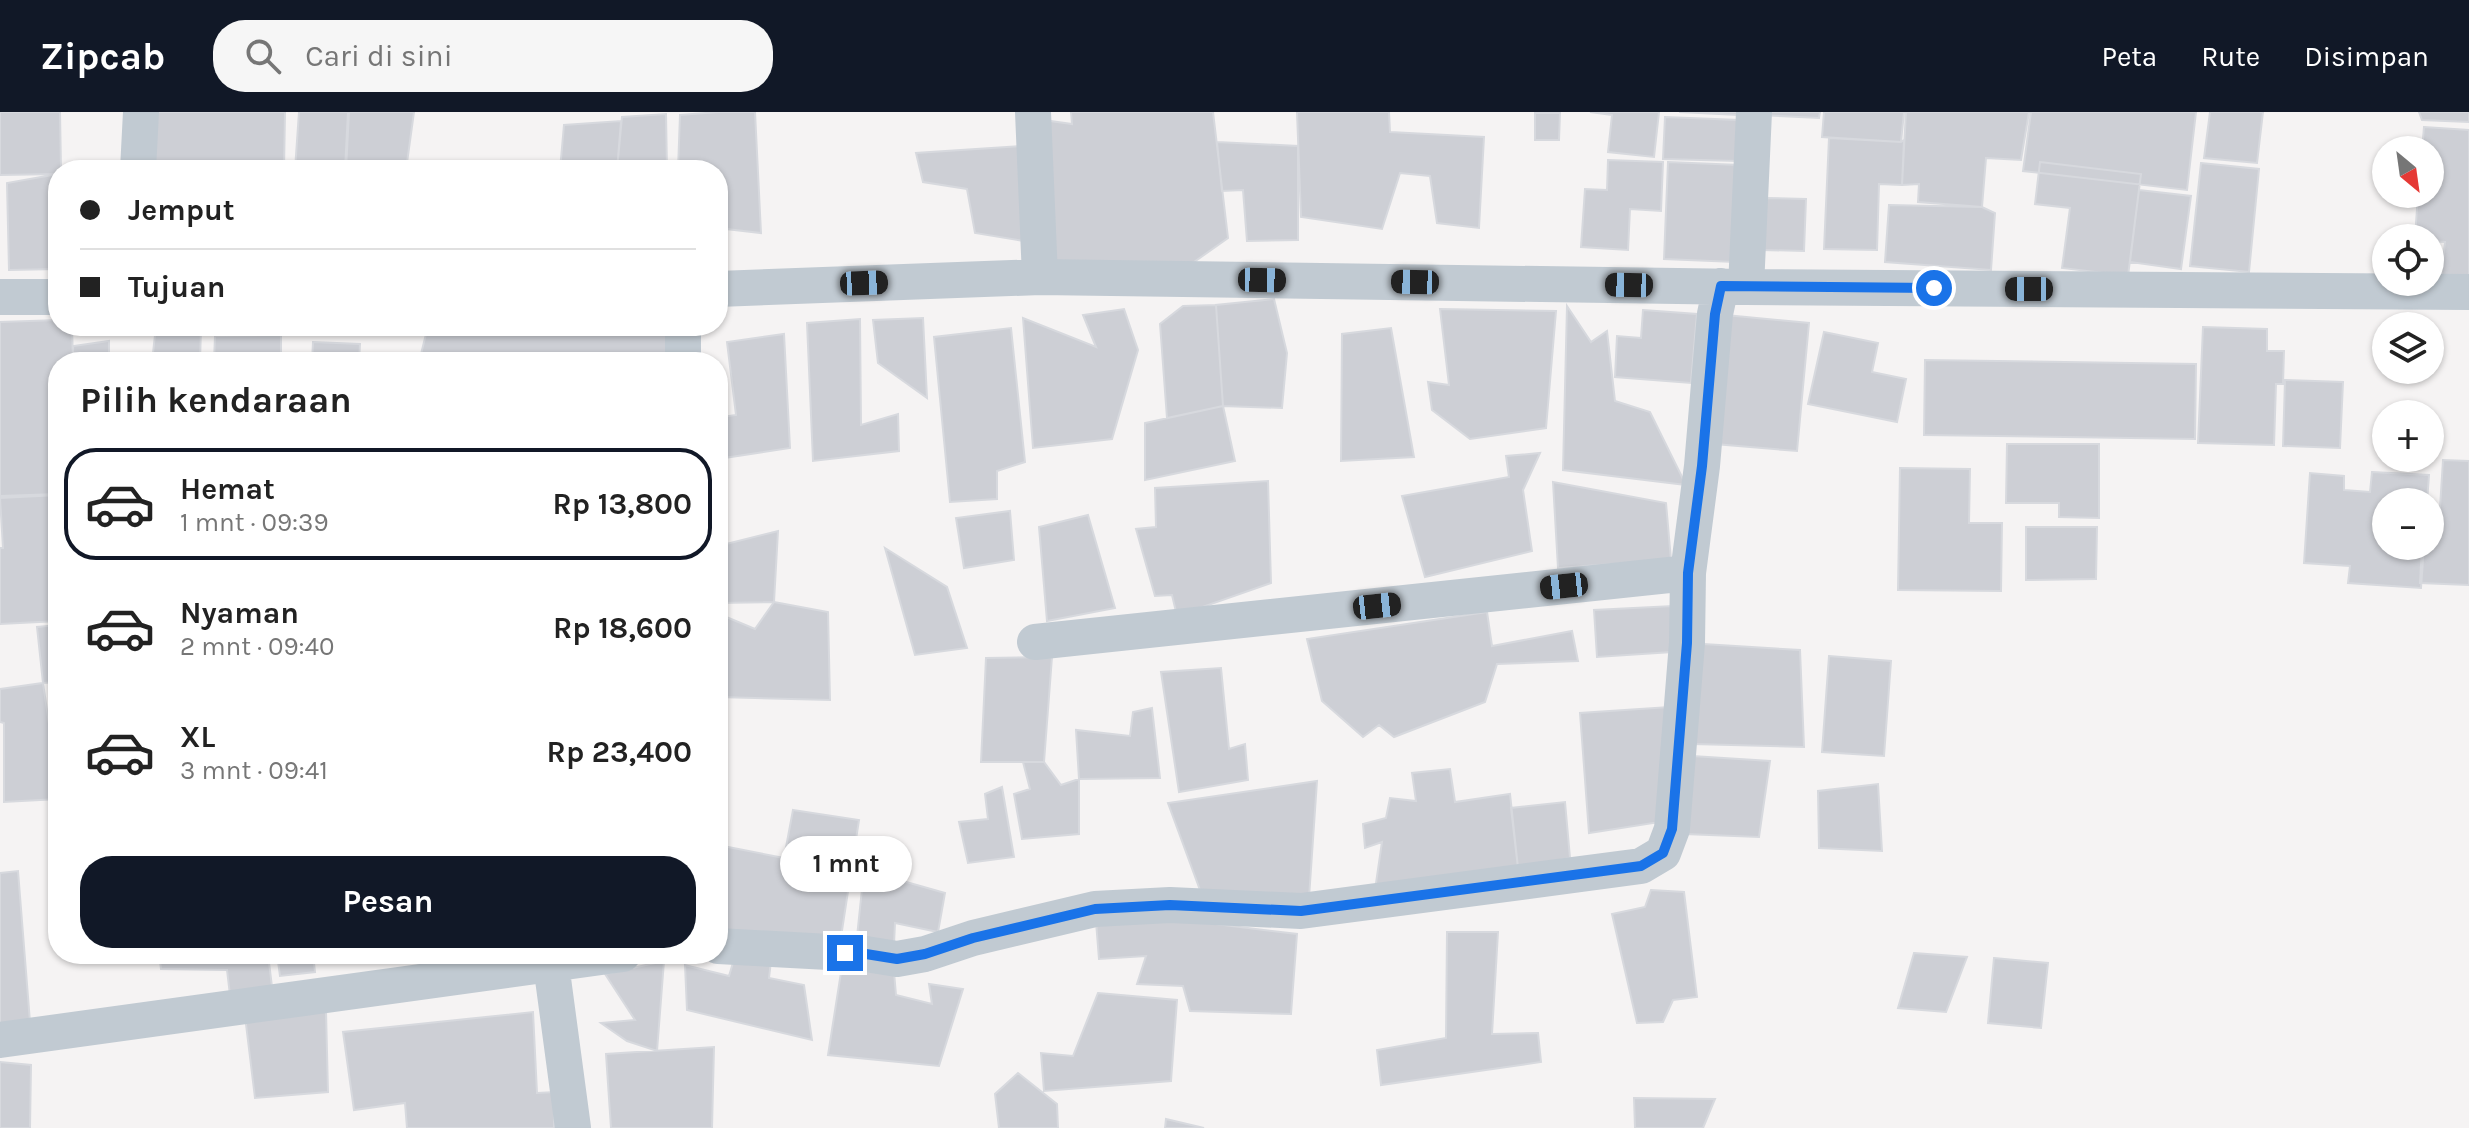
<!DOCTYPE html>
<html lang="id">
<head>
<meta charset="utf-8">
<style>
  :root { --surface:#fff; --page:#f6f6f6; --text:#222; --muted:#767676; --line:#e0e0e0; --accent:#111827 }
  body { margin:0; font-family:Karla,sans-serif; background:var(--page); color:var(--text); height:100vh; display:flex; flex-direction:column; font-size:30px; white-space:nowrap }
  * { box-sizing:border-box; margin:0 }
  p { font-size:26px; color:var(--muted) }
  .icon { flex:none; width:44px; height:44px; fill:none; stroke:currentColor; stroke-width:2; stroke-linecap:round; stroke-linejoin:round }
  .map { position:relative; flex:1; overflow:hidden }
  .side { position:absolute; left:48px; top:240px; width:680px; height:612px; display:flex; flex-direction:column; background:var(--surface); border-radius:32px; box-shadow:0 2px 6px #0004 }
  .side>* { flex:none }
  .guide { position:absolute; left:48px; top:48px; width:680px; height:176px; border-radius:32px; box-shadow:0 2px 6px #0004; display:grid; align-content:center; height:176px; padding:0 32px; background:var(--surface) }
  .needle { width:52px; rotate:151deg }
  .buttons { position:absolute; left:2372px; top:24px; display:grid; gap:16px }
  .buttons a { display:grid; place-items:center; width:72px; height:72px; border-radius:50%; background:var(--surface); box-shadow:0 2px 6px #0004; font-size:40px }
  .end { position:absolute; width:36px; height:36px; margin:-18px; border:10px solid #1a73e8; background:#fff; box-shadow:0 0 0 4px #fff }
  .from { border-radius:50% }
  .bubble { position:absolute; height:56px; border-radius:28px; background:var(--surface); box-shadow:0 2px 6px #0004; font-size:26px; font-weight:700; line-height:56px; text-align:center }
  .car { position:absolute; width:24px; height:48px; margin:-24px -12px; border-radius:10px; box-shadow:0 0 6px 2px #0007; background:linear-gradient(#222 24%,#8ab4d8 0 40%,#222 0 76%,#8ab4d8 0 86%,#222 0) }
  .guide b { display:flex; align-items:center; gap:28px; height:76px; font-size:30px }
  .guide b+b { border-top:2px solid var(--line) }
  .guide i { width:20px; height:20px; background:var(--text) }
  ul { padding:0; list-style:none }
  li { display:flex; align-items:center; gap:24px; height:112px; margin:0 16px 12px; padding:0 16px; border:4px solid transparent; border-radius:32px }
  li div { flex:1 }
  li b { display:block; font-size:30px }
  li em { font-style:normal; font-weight:700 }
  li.current { border-color:var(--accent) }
  li>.icon { width:72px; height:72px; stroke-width:1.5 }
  h2 { padding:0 32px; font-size:36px; line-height:96px }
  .cta { display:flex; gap:16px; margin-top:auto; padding:16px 32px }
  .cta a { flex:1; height:92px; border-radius:32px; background:var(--accent); color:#fff; font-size:32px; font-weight:700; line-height:92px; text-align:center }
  header { display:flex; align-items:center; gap:48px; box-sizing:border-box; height:112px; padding:0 40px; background:var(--accent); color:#fff }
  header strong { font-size:38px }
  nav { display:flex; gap:44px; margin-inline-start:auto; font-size:28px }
  .search { width:560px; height:72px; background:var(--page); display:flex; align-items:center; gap:20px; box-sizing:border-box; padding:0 28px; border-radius:32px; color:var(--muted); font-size:30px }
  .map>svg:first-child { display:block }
</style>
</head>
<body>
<header>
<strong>Zipcab</strong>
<div class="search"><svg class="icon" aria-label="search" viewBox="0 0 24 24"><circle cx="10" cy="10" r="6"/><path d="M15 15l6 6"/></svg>Cari di sini</div>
<nav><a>Peta</a><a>Rute</a><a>Disimpan</a></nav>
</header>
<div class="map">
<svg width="2469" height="1016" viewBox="0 0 2469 1016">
  <rect width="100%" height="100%" fill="#f5f3f3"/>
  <path fill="#cdcfd5" stroke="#d7d9de" stroke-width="2" d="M0 0H60L61 58H58V62L0 63Z
    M155 0H285L284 58H154Z
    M299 0H348L345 58H295Z
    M349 0H414L406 58H346Z
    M718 0H755L761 121 718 116V58H678L680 3Z
    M1071 0H1213L1228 126 1170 167 1040 165 1050 9 1072 12Z
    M1297 0H1389L1390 20 1484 25 1479 116 1437 111 1430 64 1400 61 1382 117 1301 105Z
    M1590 0H1659L1654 45 1608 40 1612 3Z
    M1679 0H1739L1738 3Z
    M1758 0H1820L1819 6 1758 3Z
    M1824 0H1904L1901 30 1822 25Z
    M1906 0H2029L2021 48 1986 46 1982 95 1918 90 1919 72 1902 73Z
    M2031 0H2196L2187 78 2023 59Z
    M2210 0H2263L2257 51 2204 46Z
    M2419 0H2469V10L2422 8Z
    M1535 1H1560L1559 28H1535Z
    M666 2 667 58H617L622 5Z
    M1665 5 1739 8 1738 49 1663 47Z
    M621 9 617 58H560L564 13Z
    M2424 15 2469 18V169L2441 167 2445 130 2430 129V126H2415L2418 82H2430V38H2422Z
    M1829 26 1901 30 1904 28 1902 73 1879 72 1877 138 1824 137Z
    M1217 30 1298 34V128L1247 129 1243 78 1222 79Z
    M1021 34 1024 129 975 121 967 77 923 70 916 41Z
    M1608 48 1663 50 1661 99 1630 97 1628 138 1581 135 1585 77 1607 78Z
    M1668 50 1739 53 1735 150 1664 147Z
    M2040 50 2141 62 2128 164 2062 156 2070 96 2035 92Z
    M2201 51 2259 57 2249 160 2190 154Z
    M58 62V157L9 158 7 71Z
    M2139 78 2191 84 2181 157 2130 150Z
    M1765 86 1806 87 1804 139 1763 138Z
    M1889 93 1982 95 1995 101 1991 158 1885 150Z
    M1274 187 1287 241 1282 296 1223 294 1216 193Z
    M1216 193 1223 294 1167 306 1160 212 1183 194Z
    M1567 194 1591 230 1607 219 1615 289 1650 300 1686 373 1563 358Z
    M1124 197 1138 238 1112 327 1033 336 1023 206 1096 235 1083 203Z
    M1440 197 1556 199 1546 316 1470 327 1432 298 1428 270 1449 273Z
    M1643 198 1697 202 1691 271 1615 265 1617 224 1641 226Z
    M1715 202 1809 211 1797 339 1703 331Z
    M923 206 927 286 878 251 873 208Z
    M860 207 861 313 898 302 899 339 813 349 807 211Z
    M58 208V214H72L73 250H58V382L0 384V210Z
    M156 214 201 216 200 250H152Z
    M428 214H667L669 250H419Z
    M2203 215 2267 217V239H2284L2283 272H2276L2274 333 2198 331Z
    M1011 216 1025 350 997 359V387L950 390 934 225Z
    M1391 216 1414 345 1341 349 1342 222Z
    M1824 220 1878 231 1872 260 1906 267 1897 310 1808 292Z
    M784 222 790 336 724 346 721 305 736 303 727 230Z
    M281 223V250H214L215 224Z
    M109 229V250H73V234Z
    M313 230 360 232 359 250H312Z
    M1925 248 2196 252 2195 327 1924 323Z
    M2285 268 2343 270 2340 336 2283 334Z
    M1223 294 1235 349 1145 368V311Z
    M2007 332H2099V406L2059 405V391H2006Z
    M1540 341 1523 378 1532 439 1425 465 1402 384 1509 365 1506 344Z
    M2443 348 2469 349V473L2420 471 2422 434H2430V411L2439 412Z
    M1900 356 1970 357 1969 411H2002L2001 479 1898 478Z
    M2372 360 2429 363 2427 390H2386V434H2424L2421 476 2348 471 2350 454 2304 451 2310 361 2344 364V378L2370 380Z
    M1268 369 1271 471 1177 504 1172 483 1155 484 1136 417 1156 415 1155 376Z
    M1553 370 1666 391 1671 448 1558 456Z
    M58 383V509L0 512V436H3L0 386Z
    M1010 399 1014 448 964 456 956 406Z
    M1088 403 1115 496 1047 509 1039 415Z
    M2026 415H2097L2096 467 2026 468Z
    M778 419 774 490 718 491V434Z
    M885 436 947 475 967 536 915 543Z
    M774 490 828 500 830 588 718 585V511L724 504 755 517Z
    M1673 494 1672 540 1597 545 1594 498Z
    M1487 500 1492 534 1572 519 1578 549 1497 552 1485 590 1394 625 1379 613 1363 625 1322 589 1307 527Z
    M58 513V570L43 571 37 515Z
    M1687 531 1800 538 1804 635 1693 632Z
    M1829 544 1891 549 1884 644 1822 640Z
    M1052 545 1044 650H981L986 546Z
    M1221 556 1229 637 1245 632 1248 668 1179 680 1161 560Z
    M43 571 58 673V687L4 690V611L0 610V577Z
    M1669 595 1660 710 1589 721 1580 601Z
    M1152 596 1160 666 1079 667 1076 618 1130 624 1133 600Z
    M1692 644 1770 649 1759 725 1685 722Z
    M1023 650H1044L1061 673 1079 667V722L1022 727 1014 682 1030 677Z
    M1450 657 1455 690 1510 682 1518 756 1375 778 1382 730 1365 736 1363 712 1386 706 1390 686 1416 689 1412 661Z
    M1317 669 1309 786 1200 778 1168 691Z
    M1878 672 1882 739 1819 736 1818 679Z
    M1002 675 1014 745 968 751 959 710 988 707 985 682Z
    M1565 690 1570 746 1518 756 1511 696Z
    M793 698 859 708 841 825 724 820 726 766 718 764V733L784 746Z
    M864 758 945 781 938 820 895 811 894 832 857 825Z
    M18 759 30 910 0 914V761Z
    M1651 778 1684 780 1697 885 1673 888 1663 910 1637 911 1612 802 1645 795Z
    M1095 797 1297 822 1291 902 1190 899 1183 874 1137 872 1146 844 1099 847Z
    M1447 820H1498L1492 922 1538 921 1541 950 1381 973 1377 938 1446 926Z
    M738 834 771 849 769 866 804 873 812 928 687 898 685 853 729 864Z
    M1914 841 1967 845 1946 900 1898 896Z
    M159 842H268L272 875 230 883 227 858 161 857Z
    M277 842H313L315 860 280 864Z
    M1994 846 2048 851 2041 916 1988 911Z
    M664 849 657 939 627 929 601 911 635 908 605 862Z
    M842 854 894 860 896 883 932 892 929 872 963 877 939 954 828 943Z
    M1098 881 1177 888 1171 969 1044 979 1041 941 1073 944Z
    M326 899 328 980 255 986 245 904Z
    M533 900 537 981 555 980 554 1016H407L405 991 354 998 343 920Z
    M714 935 712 1016H611L606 942Z
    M0 950 31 953 30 1016H0Z
    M1018 961 1057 992 1058 1016H999L995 982Z
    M1634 986 1715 987 1703 1016H1635Z
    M1166 1007 1204 1016H1165Z"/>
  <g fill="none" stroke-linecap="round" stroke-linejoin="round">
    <path stroke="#c1cad2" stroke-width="36" d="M1033 0 1040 165
      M138 58 141 0
      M1746 175 1754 0
      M718 177 1040 165 1746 175 2469 180
      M0 185H58
      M683 250V214
      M1035 530 1688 461
      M718 834 866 842 897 847 925 842 973 826 1095 797 1170 793 1301 799 1641 754 1663 741 1672 717 1687 531 1688 461 1702 354 1715 202 1721 174
      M551 852 573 1016
      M0 928 623 842"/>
  </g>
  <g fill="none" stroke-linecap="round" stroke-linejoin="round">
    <path stroke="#1a73e8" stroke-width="10" d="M845 841 866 842 897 847 925 842 973 826 1095 797 1170 793 1301 799 1641 754 1663 741 1672 717 1687 531 1688 461 1702 354 1715 202 1721 174 1934 176"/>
  </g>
</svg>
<div class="buttons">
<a><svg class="needle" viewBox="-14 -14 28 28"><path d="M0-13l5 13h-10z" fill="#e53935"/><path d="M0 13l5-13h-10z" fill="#767676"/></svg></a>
<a><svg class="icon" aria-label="locate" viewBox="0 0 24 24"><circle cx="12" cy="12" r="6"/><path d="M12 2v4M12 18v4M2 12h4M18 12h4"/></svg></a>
<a><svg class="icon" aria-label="layers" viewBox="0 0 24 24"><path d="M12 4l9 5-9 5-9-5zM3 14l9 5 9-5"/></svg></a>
<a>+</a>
<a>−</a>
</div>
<i class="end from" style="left:1934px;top:176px"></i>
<i class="end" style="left:845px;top:841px"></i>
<div class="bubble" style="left:780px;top:724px;width:132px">1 mnt</div>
<i class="car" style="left:1262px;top:168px;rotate:91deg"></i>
<i class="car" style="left:1415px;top:170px;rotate:271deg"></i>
<i class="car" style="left:864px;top:171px;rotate:88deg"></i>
<i class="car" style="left:1629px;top:173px;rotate:271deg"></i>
<i class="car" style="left:2029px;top:177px;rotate:270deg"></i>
<i class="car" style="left:1564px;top:474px;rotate:264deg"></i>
<i class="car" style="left:1377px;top:494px;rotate:84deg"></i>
<div class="guide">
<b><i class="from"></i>Jemput</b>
<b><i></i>Tujuan</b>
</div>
<section class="side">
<h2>Pilih kendaraan</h2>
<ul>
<li class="current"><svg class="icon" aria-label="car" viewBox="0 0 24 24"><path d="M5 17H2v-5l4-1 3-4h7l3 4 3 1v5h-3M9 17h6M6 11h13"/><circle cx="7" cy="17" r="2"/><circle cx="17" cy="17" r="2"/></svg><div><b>Hemat</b><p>1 mnt · 09:39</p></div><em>Rp 13,800</em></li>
<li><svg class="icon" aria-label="car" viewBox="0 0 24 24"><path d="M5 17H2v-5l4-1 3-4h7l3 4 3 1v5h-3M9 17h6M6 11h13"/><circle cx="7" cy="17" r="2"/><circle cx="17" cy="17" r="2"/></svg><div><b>Nyaman</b><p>2 mnt · 09:40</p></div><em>Rp 18,600</em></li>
<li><svg class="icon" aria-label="car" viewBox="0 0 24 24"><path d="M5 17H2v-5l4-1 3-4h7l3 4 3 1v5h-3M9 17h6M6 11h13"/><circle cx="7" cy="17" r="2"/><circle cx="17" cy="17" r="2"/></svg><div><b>XL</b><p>3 mnt · 09:41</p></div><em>Rp 23,400</em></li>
</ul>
<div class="cta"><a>Pesan</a></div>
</section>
</div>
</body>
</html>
